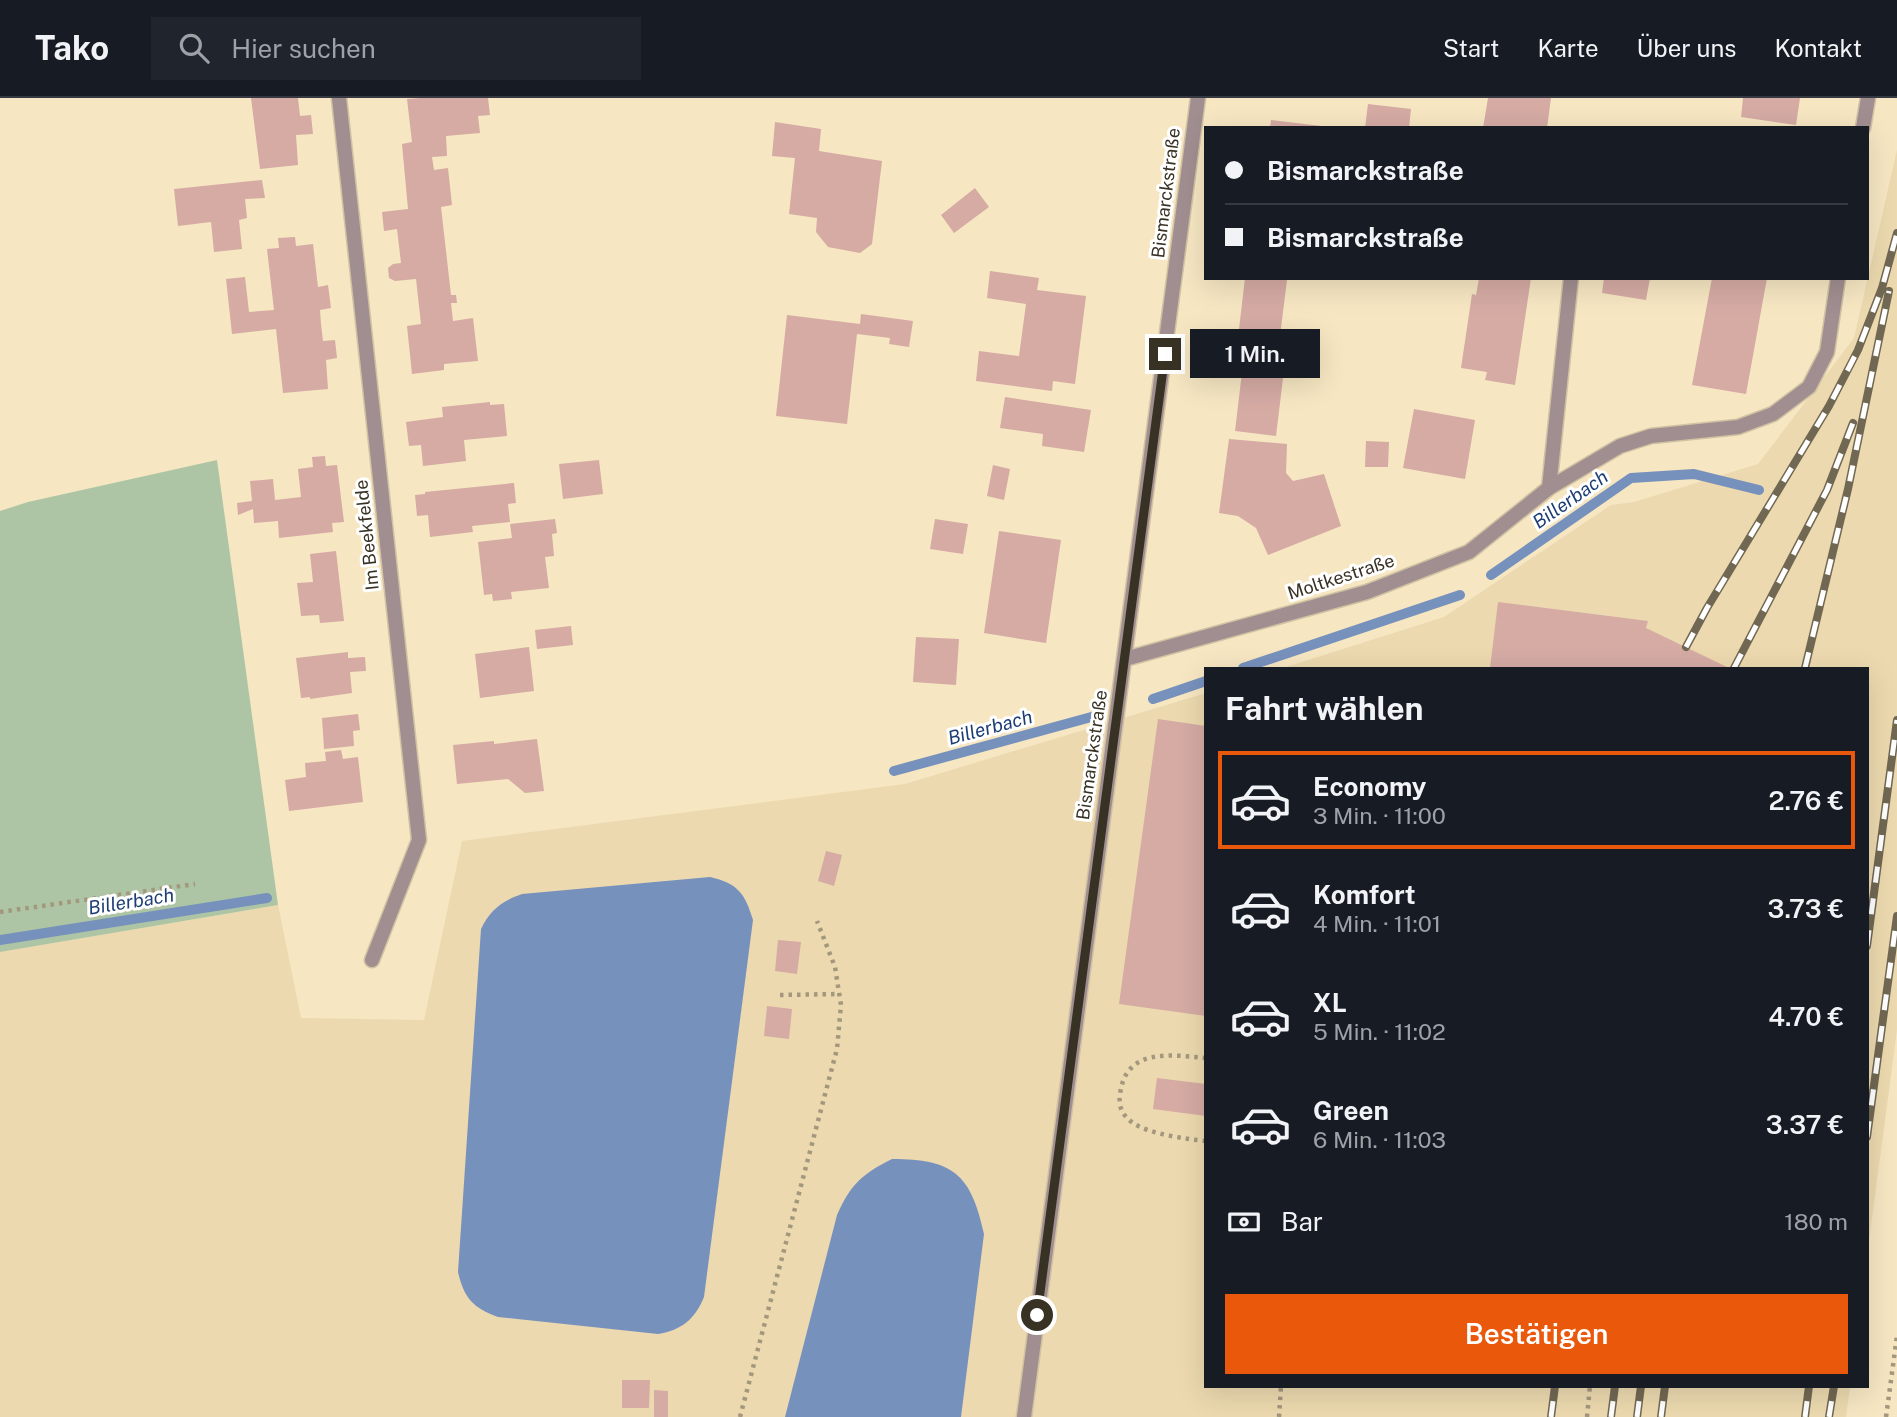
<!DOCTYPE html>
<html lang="de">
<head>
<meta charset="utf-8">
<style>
  :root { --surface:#171b24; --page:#20242c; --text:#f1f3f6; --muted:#9ea1a6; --line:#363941; --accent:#ea580c }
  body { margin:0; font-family:"Public Sans",sans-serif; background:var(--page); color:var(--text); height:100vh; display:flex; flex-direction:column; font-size:26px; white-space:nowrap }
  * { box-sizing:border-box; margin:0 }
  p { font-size:23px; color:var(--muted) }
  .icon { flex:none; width:38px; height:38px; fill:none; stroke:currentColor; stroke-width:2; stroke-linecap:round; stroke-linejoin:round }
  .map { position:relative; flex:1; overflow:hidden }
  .details { position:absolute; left:1204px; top:569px; width:665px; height:721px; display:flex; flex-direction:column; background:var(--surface); border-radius:0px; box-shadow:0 7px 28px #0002 }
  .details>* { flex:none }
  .hud { position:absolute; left:1204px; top:28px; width:665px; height:154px; border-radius:0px; box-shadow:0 7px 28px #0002; display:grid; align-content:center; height:154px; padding:0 21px; background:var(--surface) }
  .end { position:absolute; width:32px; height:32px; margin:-16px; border:9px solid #383224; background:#fff; box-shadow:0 0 0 4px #fff }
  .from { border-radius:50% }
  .bubble { position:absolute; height:49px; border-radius:0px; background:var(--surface); box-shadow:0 7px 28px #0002; font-size:23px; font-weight:600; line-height:49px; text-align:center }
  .hud b { display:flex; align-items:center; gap:24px; height:66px; font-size:26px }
  .hud b+b { border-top:2px solid var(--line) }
  .hud i { width:18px; height:18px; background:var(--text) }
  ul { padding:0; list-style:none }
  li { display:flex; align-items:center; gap:21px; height:98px; margin:0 14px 10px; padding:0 7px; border:4px solid transparent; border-radius:0px }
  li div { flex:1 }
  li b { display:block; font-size:26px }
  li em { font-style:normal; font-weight:600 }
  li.on { border-color:var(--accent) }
  li>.icon { width:63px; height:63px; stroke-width:1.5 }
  h2 { padding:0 21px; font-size:32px; line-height:84px }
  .pay { display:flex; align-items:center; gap:18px; height:77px; padding:0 21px; font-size:26px }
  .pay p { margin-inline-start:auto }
  .cta { display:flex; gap:14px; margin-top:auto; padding:14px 21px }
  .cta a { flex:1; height:80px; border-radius:0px; background:var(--accent); color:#fff; font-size:28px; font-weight:600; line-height:80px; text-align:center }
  header { display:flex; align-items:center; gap:42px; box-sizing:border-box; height:98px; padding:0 35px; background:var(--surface); border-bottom:2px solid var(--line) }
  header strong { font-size:33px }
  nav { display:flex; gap:38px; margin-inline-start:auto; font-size:24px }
  .search { width:490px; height:63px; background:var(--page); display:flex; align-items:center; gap:18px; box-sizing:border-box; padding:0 24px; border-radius:0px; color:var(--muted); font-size:26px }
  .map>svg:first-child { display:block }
</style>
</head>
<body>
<header>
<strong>Tako</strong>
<div class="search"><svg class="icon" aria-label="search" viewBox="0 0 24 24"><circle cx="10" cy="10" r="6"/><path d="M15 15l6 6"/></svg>Hier suchen</div>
<nav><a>Start</a><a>Karte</a><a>Über uns</a><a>Kontakt</a></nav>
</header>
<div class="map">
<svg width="1897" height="1319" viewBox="0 0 1897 1319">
  <rect width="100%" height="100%" fill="#f6e6c2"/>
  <path fill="#ecd9af" d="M1897 52V932L1867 1158V570H1283L1444 519 1611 407 1634 404 1758 366 1854 240Z
    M1206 595V1288H1850L1846 1319H0V854L278 807 301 920 424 922 462 743 905 686Z"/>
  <path fill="#adc5a4" d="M217 362 278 807 0 854V413L28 404Z"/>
  <path fill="#7791bd" d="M710 779C737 785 745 795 753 822L704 1199C695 1221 682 1232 658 1236L498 1219C473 1210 464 1200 458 1174L481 831C490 812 502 803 522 796Z
    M892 1061C953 1061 971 1076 984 1136L961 1319H785L837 1117C851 1086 862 1076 892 1061Z"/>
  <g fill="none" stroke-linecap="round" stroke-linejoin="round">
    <path stroke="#7791bd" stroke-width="10" d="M1491 477 1631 380 1694 376 1759 392
      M1243 570 1460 497
      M1153 601 1206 583
      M894 673 1095 618
      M0 842 267 800"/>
  </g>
  <path fill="#d5aba4" d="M251 0H298L300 18 311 17 313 36 296 37 298 67 260 71Z
    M420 0H488L490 17 478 18 480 35 446 38 447 58 432 59 434 72 448 70 452 107 441 109 451 197H456L457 205H451L453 223 473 220 478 263 444 266V272L412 276 407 228 421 226 416 181 395 183 389 180 388 170 393 166 401 165 397 131 384 133 382 114 408 111 402 46 412 44 407 1Z
    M1488 0H1551L1547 30H1483Z
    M1743 0H1800L1796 27 1741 19Z
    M1368 6 1411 11 1409 30H1365Z
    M1271 22 1322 28V30H1270Z
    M775 24 821 31 819 53 882 63 872 146 860 155 828 149 816 134 817 120 789 116 795 60 772 58Z
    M262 82 265 100 245 101 247 120 239 122 242 151 214 154 211 124 178 128 174 91Z
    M975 90 989 109 954 135 941 117Z
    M295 139 296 148 313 146 318 189 328 187 331 210 320 212 321 226 323 243 335 242 337 260 326 262 328 291 283 295 276 231 232 236 226 181 245 179 249 214 274 212 267 151 279 150 278 140Z
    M990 173 1039 180 1037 192 1086 198 1075 286 1053 283 1052 293 976 283 979 253 1019 258 1026 206 987 200Z
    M1245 180 1287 182 1280 238 1288 239 1276 338 1235 333 1247 232 1239 231Z
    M1479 180H1531L1515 287 1485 282 1487 274 1461 270 1472 196 1476 197Z
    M1604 180H1650L1646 202 1602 195Z
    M1712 180H1767L1746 296 1692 287Z
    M861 216 913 223 909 249 889 246 890 240 857 236 847 326 776 318 787 217 860 226Z
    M1005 299 1091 312 1084 354 1042 348 1043 336 1000 330Z
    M490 304V307L504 306 507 338 464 342 466 363 423 368 421 347 409 348 406 324 443 319 442 309Z
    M1414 311 1475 322 1465 381 1403 370Z
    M1229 341 1287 346 1286 375 1293 383 1324 376 1341 428 1268 457 1256 430 1238 418 1219 415Z
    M1366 343 1389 344 1388 369H1365Z
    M325 358 326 368 337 367 344 424 332 425 333 434 279 440 278 423 254 425 253 411 238 417 237 405 252 403 250 383 273 381 275 402 301 399 298 371 313 369 312 359Z
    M599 362 603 396 563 401 559 366Z
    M993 367 1010 371 1004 402 987 398Z
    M514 385 516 405 508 406 510 424 472 428 473 434 430 439 428 417 417 418 415 397 425 396V394Z
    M555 421 557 435 552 436 554 458 545 459 549 490 511 494 512 501 493 503 492 496 484 497 478 444 512 440 510 426Z
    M935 421 968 426 963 456 930 451Z
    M999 433 1061 442 1046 545 984 535Z
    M336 453 344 523 320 525 319 517 301 518 297 485 313 484 310 456Z
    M1498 504 1648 523 1646 530 1729 570H1490Z
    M571 528 573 547 537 551 535 532Z
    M916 539 959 541 956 587 913 584Z
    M529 549 534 593 480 600 475 556Z
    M348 554V560L365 559 366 573 350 574 352 595 310 601V599L301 600 296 560Z
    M358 616 360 632 353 633 354 648 324 651 322 620Z
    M1158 621 1206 628V918L1119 906Z
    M537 641 544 693 525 695 508 681 457 686 453 647 494 643V646Z
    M341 652 343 661 358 659 363 704 289 713 285 682 306 679 305 665 326 663 325 654Z
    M826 753 842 757 834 788 818 783Z
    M778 842 801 844 797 876 775 873Z
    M767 908 792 911 789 941 764 938Z
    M1157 980 1206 986V1018L1153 1011Z
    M622 1282H650L649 1310H622Z
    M654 1292 668 1293V1319H654Z"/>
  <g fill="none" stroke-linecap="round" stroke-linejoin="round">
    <defs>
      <path id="lane" d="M1549 390 1571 180"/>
      <path id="street" d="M339 0 419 742 372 862
        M1863 30 1868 0
        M1125 561 1367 494 1469 454 1549 390 1620 348 1651 338 1738 329 1773 316 1809 289 1827 254 1838 180
        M1024 1319 1198 0"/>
    </defs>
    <use href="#lane" stroke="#d0c2a2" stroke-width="17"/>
    <use href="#street" stroke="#d0c2a2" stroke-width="17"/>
    <path stroke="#a3987d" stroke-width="4.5" stroke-dasharray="3.5 5" stroke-linecap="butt" d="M0 814 195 786
      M780 897 839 896
      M1206 960C1171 957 1125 949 1120 997 1118 1009 1123 1018 1133 1025 1149 1036 1186 1041 1206 1043
      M740 1319 837 951 841 907 835 869 817 823
      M1279 1319 1281 1288
      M1587 1319 1590 1288
      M1886 1319 1897 1238"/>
    <use href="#lane" stroke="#a18e90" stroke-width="14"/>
    <use href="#street" stroke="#a18e90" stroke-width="14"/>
    <defs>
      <path id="rail" d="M1686 549 1707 510 1829 308 1858 252 1882 190 1897 135
        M1734 570 1827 392 1853 325
        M1805 570 1848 391 1889 193
        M1867 848 1897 622
        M1867 1039 1897 818
        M1551 1319 1555 1288
        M1611 1319 1615 1288
        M1637 1319 1641 1288
        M1661 1319 1665 1288
        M1805 1319 1809 1288
        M1829 1319 1834 1288"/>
    </defs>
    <use href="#rail" stroke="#716853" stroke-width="8"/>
    <use href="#rail" stroke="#fff" stroke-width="5" stroke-dasharray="16" stroke-linecap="butt"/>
  </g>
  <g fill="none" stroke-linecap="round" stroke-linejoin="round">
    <path stroke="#383224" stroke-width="9" d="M1037 1217 1165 256"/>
  </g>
  <g text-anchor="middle" stroke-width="6" stroke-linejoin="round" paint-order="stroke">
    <g font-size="18" fill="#383224" stroke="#fff">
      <text transform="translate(1166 95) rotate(-83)" y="6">Bismarckstraße</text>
      <text transform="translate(367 437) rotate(-96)" y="6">Im Beekfelde</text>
      <text transform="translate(1341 479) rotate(-18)" y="6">Moltkestraße</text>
      <text transform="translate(1092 657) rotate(-82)" y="6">Bismarckstraße</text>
    </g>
    <g font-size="19" font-style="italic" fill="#1d3e75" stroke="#fff">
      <text transform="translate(1570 401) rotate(-35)" y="7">Billerbach</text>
      <text transform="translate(990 629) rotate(-15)" y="7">Billerbach</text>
      <text transform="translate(131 803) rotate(-9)" y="7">Billerbach</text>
    </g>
  </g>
</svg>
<i class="end from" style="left:1037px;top:1217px"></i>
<i class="end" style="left:1165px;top:256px"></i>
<div class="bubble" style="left:1190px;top:231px;width:130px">1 Min.</div>
<div class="hud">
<b><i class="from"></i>Bismarckstraße</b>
<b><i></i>Bismarckstraße</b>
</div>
<section class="details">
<h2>Fahrt wählen</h2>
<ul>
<li class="on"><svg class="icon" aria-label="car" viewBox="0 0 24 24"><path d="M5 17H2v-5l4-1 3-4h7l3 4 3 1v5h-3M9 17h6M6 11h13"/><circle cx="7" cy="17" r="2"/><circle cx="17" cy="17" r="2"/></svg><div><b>Economy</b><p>3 Min. · 11:00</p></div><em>2.76 €</em></li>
<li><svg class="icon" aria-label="car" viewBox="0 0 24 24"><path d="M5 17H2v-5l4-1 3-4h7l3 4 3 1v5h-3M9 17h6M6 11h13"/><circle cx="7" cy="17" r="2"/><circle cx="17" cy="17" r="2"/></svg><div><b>Komfort</b><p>4 Min. · 11:01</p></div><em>3.73 €</em></li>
<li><svg class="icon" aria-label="car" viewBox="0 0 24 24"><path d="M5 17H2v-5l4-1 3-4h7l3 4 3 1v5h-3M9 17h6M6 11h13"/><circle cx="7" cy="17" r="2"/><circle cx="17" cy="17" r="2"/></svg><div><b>XL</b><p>5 Min. · 11:02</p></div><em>4.70 €</em></li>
<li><svg class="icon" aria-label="car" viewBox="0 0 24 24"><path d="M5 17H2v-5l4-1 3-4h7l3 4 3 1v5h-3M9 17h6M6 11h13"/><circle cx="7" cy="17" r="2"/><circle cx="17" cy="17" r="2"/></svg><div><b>Green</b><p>6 Min. · 11:03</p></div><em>3.37 €</em></li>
</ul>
<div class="pay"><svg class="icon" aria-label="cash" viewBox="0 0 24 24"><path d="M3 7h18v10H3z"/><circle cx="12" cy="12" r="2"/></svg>Bar<p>180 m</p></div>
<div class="cta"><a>Bestätigen</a></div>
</section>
</div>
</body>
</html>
